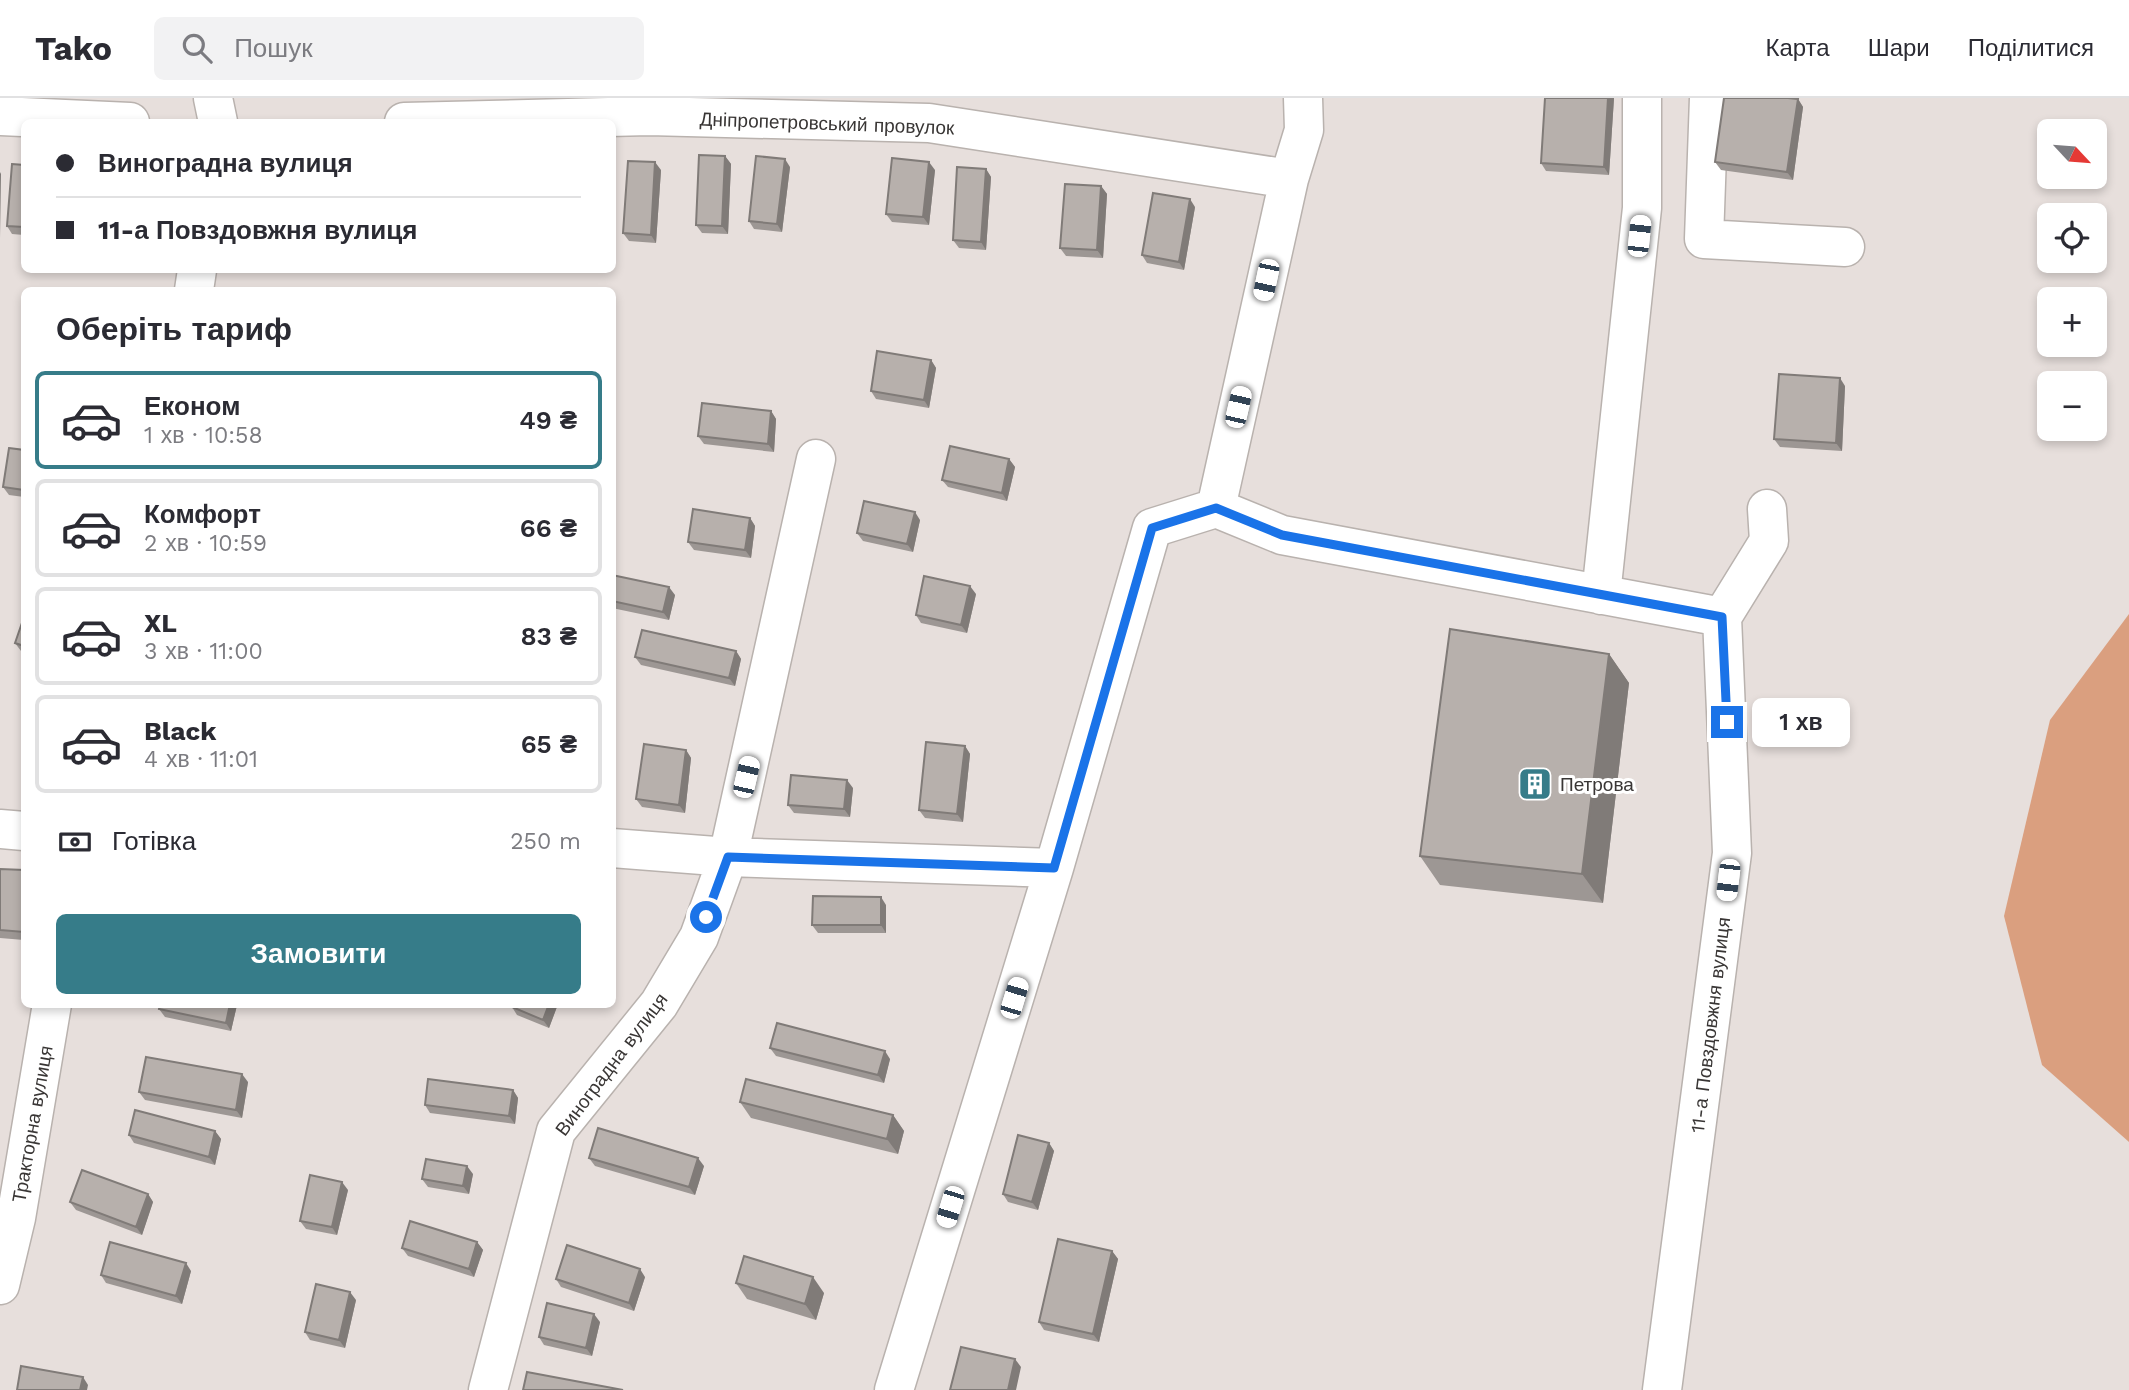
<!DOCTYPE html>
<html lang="uk">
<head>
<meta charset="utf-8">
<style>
  :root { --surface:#fff; --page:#f2f2f3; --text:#2b2b33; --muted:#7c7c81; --line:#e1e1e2; --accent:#367c89 }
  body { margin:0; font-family:"Work Sans",sans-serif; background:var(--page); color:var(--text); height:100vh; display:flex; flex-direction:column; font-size:26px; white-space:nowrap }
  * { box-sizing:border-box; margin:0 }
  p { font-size:23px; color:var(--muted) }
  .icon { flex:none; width:38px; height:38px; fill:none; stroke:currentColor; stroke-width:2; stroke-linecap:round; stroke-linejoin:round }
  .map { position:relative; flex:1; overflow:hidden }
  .sheet { position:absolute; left:21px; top:189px; width:595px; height:721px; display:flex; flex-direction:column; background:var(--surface); border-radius:10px; box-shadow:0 4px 10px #0003 }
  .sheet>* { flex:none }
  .banner { position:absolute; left:21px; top:21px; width:595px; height:154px; border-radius:10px; box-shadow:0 4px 10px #0003; display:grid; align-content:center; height:154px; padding:0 35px; background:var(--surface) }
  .needle { width:46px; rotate:116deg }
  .buttons { position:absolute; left:2037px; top:21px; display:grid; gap:14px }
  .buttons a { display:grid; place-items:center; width:70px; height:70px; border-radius:10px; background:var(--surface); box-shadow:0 4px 10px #0003; font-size:35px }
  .end { position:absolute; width:32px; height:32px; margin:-16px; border:9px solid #1a73e8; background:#fff; box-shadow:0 0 0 4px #fff }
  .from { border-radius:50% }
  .bubble { position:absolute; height:49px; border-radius:10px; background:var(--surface); box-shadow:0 4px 10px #0003; font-size:23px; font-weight:600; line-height:49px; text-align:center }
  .car { position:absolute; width:21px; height:42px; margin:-21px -10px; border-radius:9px; box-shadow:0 0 5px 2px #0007; background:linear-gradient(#fff 24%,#345 0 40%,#fff 0 76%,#345 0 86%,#fff 0) }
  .banner b { display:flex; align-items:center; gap:24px; height:66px; font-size:26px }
  .banner b+b { border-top:2px solid var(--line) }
  .banner i { width:18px; height:18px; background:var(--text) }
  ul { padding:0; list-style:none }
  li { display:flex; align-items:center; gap:21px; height:98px; margin:0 14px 10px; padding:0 21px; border:4px solid var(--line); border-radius:10px }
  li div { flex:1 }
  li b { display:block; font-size:26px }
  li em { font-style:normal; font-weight:600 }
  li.selected { border-color:var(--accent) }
  li>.icon { width:63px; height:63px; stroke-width:1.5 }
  h2 { padding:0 35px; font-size:32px; line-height:84px }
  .pay { display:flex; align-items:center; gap:18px; height:77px; padding:0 35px; font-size:26px }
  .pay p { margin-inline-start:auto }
  .primary-button { display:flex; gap:14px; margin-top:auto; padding:14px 35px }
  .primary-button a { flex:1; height:80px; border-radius:10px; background:var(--accent); color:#fff; font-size:28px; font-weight:600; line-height:80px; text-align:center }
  header { display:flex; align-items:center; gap:42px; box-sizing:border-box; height:98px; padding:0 35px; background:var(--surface); border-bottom:2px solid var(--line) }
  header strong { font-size:33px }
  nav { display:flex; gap:38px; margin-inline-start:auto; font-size:24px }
  .search { width:490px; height:63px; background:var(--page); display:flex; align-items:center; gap:18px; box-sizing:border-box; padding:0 24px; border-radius:10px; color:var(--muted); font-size:26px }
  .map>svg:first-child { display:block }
</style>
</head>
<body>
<header>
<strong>Tako</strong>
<div class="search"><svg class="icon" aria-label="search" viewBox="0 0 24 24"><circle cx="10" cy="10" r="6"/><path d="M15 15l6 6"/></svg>Пошук</div>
<nav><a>Карта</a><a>Шари</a><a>Поділитися</a></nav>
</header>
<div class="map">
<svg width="2129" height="1292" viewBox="0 0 2129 1292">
  <rect width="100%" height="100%" fill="#e7dfdc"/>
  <path fill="#da9f7f" d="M2129 516V1044L2042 967 2004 818 2050 622Z"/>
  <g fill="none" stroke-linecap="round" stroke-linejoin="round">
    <defs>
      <path id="minor" d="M213 0 218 24
        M1709 0 1704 141 1845 149
        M0 18 130 24
        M404 24 649 18 929 25 1289 81
        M194 192 197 172
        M1216 410 1282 437 1722 519 1769 443 1767 411
        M1601 497 1642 110V0
        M0 731 24 733
        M612 750 728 759 1054 770
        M0 1187 16 1120 52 906
        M488 1292 556 1033 659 906 699 839 728 759 816 361
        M894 1292 1054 770 1152 430 1216 410 1289 81 1304 32 1303 0
        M1662 1292 1732 755 1722 519"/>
    </defs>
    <use href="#minor" stroke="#b9b2ae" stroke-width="41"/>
    <use href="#minor" stroke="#fff" stroke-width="38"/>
  </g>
  <path fill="#9d9794" d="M1614 0 1609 77 1546 73 1541 65Z
    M1798 1 1803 9 1793 82 1721 72 1715 64Z
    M725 58 731 66 728 136 702 135 696 127Z
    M24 67V137L12 136 7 128Z
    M790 69 782 134 754 131 749 123Z
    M986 71 991 79 986 152 959 150 953 142Z
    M661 72 656 145 629 143 623 135Z
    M935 72 929 127 892 124 886 116Z
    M1101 88 1107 96 1103 160 1066 158 1060 150Z
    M1195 109 1184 172 1147 165 1142 157Z
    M931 262 936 270 929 310 876 301 871 293Z
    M1845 288 1842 353 1780 349 1774 341Z
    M771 313 776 321 774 354 704 346 698 338Z
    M24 352V399L9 397 3 389Z
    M1009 361 1015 369 1007 403 948 389 942 382Z
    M750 420 755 428 751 460 694 452 688 444Z
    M920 422 913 454 863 443 857 435Z
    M612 477 675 497 669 522 612 510Z
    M976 496 967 535 921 525 916 517Z
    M24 519V554L21 553 15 545Z
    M736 553 741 561 735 588 641 567 635 559Z
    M1609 556 1629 585 1603 805 1440 787 1420 758Z
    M965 648 970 656 963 724 925 720 919 712Z
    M686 652 691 660 685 715 642 709 636 701Z
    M853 690 850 719 794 715 788 707Z
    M0 771 24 772V842L0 840Z
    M886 807V835H818L812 827Z
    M160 906H237V907L231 933 165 919 159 911Z
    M513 906H558L549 930 517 917 512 909Z
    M770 950 890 961 884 985 776 958Z
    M248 984 242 1020 145 1002 139 994Z
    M513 992 518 1000 515 1026 430 1015 425 1007Z
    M740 1004 893 1017 904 1033 898 1056 751 1020Z
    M215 1033 221 1041 215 1067 134 1045 129 1037Z
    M1049 1045 1054 1053 1038 1112 1008 1104 1003 1096Z
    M589 1060 704 1068 695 1097 595 1068Z
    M473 1076 469 1096 428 1089 422 1081Z
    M348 1092 337 1137 306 1131 300 1123Z
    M148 1096 153 1104 142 1137 76 1112 70 1104Z
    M477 1144 483 1152 474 1179 408 1158 402 1150Z
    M1112 1153 1118 1161 1099 1244 1044 1232 1039 1224Z
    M191 1173 182 1206 106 1185 101 1177Z
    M645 1179 634 1213 561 1189 556 1181Z
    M736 1185 824 1195 816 1222 747 1201Z
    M356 1202 345 1250 310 1242 305 1234Z
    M600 1224 592 1258 544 1247 539 1239Z"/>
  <path fill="#807b78" d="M1608 0H1614L1609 77 1604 69Z
    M1798 1 1803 9 1793 82 1787 74Z
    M725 58 731 66 728 136 722 128Z
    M785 61 790 69 782 134 777 126Z
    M655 64 661 72 656 145 651 137Z
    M929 64 935 72 929 127 923 119Z
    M986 71 991 79 986 152 981 144Z
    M0 74 1 76 0 140Z
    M1101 88 1107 96 1103 160 1097 152Z
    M1190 101 1195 109 1184 172 1179 164Z
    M931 262 936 270 929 310 924 302Z
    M1840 280 1845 288 1842 353 1836 345Z
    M771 313 776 321 774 354 768 346Z
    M1009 361 1015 369 1007 403 1002 395Z
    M915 414 920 422 913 454 907 446Z
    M750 420 755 428 751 460 745 452Z
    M970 488 976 496 967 535 961 527Z
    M669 489 675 497 669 522 663 514Z
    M736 553 741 561 735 588 729 580Z
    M1609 556 1629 585 1603 805 1582 776Z
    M965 648 970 656 963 724 957 716Z
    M686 652 691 660 685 715 679 707Z
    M847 682 853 690 850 719 844 711Z
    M881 799 886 807V835L881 827Z
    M230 906 237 907 231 933 226 925Z
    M549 906H558L549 930 543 922Z
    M885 953 890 961 884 985 878 977Z
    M242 976 248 984 242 1020 236 1012Z
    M513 992 518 1000 515 1026 509 1018Z
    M893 1017 904 1033 898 1056 887 1041Z
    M215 1033 221 1041 215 1067 209 1059Z
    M1049 1045 1054 1053 1038 1112 1032 1104Z
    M698 1060 704 1068 695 1097 689 1089Z
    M467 1068 473 1076 469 1096 463 1088Z
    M342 1084 348 1092 337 1137 332 1129Z
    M148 1096 153 1104 142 1137 136 1129Z
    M477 1144 483 1152 474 1179 469 1171Z
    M1112 1153 1118 1161 1099 1244 1093 1236Z
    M186 1165 191 1173 182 1206 176 1198Z
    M640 1171 645 1179 634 1213 629 1205Z
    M813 1179 824 1195 816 1222 805 1206Z
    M350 1194 356 1202 345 1250 339 1242Z
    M594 1216 600 1224 592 1258 586 1250Z
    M1015 1261 1021 1269 1016 1292H1008Z
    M83 1279 88 1287 87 1292H80Z"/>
  <path fill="#b7b0ac" stroke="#807b78" stroke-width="2" d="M1545 0H1608L1604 69 1541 65Z
    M1724 0H1788L1798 1 1787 74 1715 64Z
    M699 57 725 58 722 128 696 127Z
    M756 58 785 61 777 126 749 123Z
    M892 60 929 64 923 119 886 116Z
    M628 63 655 64 651 137 623 135Z
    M12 66 24 67V129L7 128Z
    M957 69 986 71 981 144 953 142Z
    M1065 86 1101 88 1097 152 1060 150Z
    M1153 95 1190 101 1179 164 1142 157Z
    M877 253 931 262 924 302 871 293Z
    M1779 276 1840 280 1836 345 1774 341Z
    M702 305 771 313 768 346 698 338Z
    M950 348 1009 361 1002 395 942 382Z
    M9 350 24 352V392L3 389Z
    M864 403 915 414 907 446 857 435Z
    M693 411 750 420 745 452 688 444Z
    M612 477 669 489 663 514 612 503Z
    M924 478 970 488 961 527 916 517Z
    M24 519V548L15 545Z
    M1450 531 1609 556 1582 776 1420 758Z
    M642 532 736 553 729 580 635 559Z
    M926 644 965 648 957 716 919 712Z
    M644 646 686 652 679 707 636 701Z
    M791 677 847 682 844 711 788 707Z
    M0 771 24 772V834L0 832Z
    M813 798 881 799V827H812Z
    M160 906H230L226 925 159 911Z
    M513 906H549L543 922 512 909Z
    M777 925 885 953 878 977 770 950Z
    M146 959 242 976 236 1012 139 994Z
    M428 981 513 992 509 1018 425 1007Z
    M746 981 893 1017 887 1041 740 1004Z
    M135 1012 215 1033 209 1059 129 1037Z
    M598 1030 698 1060 689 1089 589 1060Z
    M1018 1037 1049 1045 1032 1104 1003 1096Z
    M426 1061 467 1068 463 1088 422 1081Z
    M82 1072 148 1096 136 1129 70 1104Z
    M310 1077 342 1084 332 1129 300 1123Z
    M410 1123 477 1144 469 1171 402 1150Z
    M1058 1141 1112 1153 1093 1236 1039 1224Z
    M110 1144 186 1165 176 1198 101 1177Z
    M567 1147 640 1171 629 1205 556 1181Z
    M744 1158 813 1179 805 1206 736 1185Z
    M316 1186 350 1194 339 1242 305 1234Z
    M547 1205 594 1216 586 1250 539 1239Z
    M961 1249 1015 1261 1008 1292H950Z
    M21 1268 83 1279 80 1292H17Z
    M527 1274 623 1292H523Z"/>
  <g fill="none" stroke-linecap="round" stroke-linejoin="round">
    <path stroke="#1a73e8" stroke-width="9" d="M706 819 728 759 1054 770 1152 430 1216 410 1282 437 1722 519 1727 624"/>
  </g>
  <defs>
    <symbol id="building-square" viewBox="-11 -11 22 22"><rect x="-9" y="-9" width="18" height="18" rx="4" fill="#367c89" stroke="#fff"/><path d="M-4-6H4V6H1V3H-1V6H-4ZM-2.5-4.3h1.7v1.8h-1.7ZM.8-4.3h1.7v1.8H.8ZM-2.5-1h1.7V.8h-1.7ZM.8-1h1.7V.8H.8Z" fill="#fff"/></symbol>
  </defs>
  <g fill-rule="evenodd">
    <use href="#building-square" x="1516" y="667" width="38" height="38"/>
  </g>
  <g text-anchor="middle" stroke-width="6" stroke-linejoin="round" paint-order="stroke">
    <g font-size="19" fill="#393635" stroke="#fff">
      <text transform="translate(827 25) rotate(2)" y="7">Дніпропетровський провулок</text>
      <text transform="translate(1710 927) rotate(-83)" y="7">11-а Повздовжня вулиця</text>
      <text transform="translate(611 966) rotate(-53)" y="7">Виноградна вулиця</text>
      <text transform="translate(32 1026) rotate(-80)" y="7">Тракторна вулиця</text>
    </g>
    <g font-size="19" fill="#393635" stroke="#fff" text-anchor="start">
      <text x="1560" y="693">Петрова</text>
    </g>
  </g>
</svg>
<div class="buttons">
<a><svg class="needle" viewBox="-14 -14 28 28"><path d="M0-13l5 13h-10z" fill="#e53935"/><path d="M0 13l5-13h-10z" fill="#7c7c81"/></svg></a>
<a><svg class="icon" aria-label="locate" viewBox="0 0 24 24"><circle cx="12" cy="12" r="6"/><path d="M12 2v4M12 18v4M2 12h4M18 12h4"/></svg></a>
<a>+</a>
<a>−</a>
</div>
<i class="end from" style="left:706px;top:819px"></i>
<i class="end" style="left:1727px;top:624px"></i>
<div class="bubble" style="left:1752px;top:600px;width:98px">1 хв</div>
<i class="car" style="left:1639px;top:138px;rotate:6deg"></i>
<i class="car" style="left:1266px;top:182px;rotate:192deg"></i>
<i class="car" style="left:1238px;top:309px;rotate:13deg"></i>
<i class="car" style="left:746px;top:679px;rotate:13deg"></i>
<i class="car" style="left:1728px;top:782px;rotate:187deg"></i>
<i class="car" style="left:1014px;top:900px;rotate:17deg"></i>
<i class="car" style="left:950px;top:1109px;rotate:197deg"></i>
<div class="banner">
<b><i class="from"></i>Виноградна вулиця</b>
<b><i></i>11-а Повздовжня вулиця</b>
</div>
<section class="sheet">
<h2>Оберіть тариф</h2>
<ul>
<li class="selected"><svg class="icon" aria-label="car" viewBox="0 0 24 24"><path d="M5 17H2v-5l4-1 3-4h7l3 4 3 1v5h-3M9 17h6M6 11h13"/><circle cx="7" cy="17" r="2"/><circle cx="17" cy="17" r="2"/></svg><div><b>Економ</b><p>1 хв · 10:58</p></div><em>49 ₴</em></li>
<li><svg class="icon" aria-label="car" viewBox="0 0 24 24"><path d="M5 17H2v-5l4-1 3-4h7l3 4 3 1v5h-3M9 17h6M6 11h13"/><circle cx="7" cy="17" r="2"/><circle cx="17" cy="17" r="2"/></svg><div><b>Комфорт</b><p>2 хв · 10:59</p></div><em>66 ₴</em></li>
<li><svg class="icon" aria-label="car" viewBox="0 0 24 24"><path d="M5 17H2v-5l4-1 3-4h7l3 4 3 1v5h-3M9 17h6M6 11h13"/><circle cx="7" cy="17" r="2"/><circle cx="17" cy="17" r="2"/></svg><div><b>XL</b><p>3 хв · 11:00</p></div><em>83 ₴</em></li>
<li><svg class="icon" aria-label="car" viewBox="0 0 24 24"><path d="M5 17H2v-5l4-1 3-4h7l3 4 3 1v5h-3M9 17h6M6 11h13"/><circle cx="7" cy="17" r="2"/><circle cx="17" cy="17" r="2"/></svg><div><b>Black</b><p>4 хв · 11:01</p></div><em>65 ₴</em></li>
</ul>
<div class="pay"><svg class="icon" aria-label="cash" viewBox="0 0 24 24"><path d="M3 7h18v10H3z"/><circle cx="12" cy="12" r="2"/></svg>Готівка<p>250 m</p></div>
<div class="primary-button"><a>Замовити</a></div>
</section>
</div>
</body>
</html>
